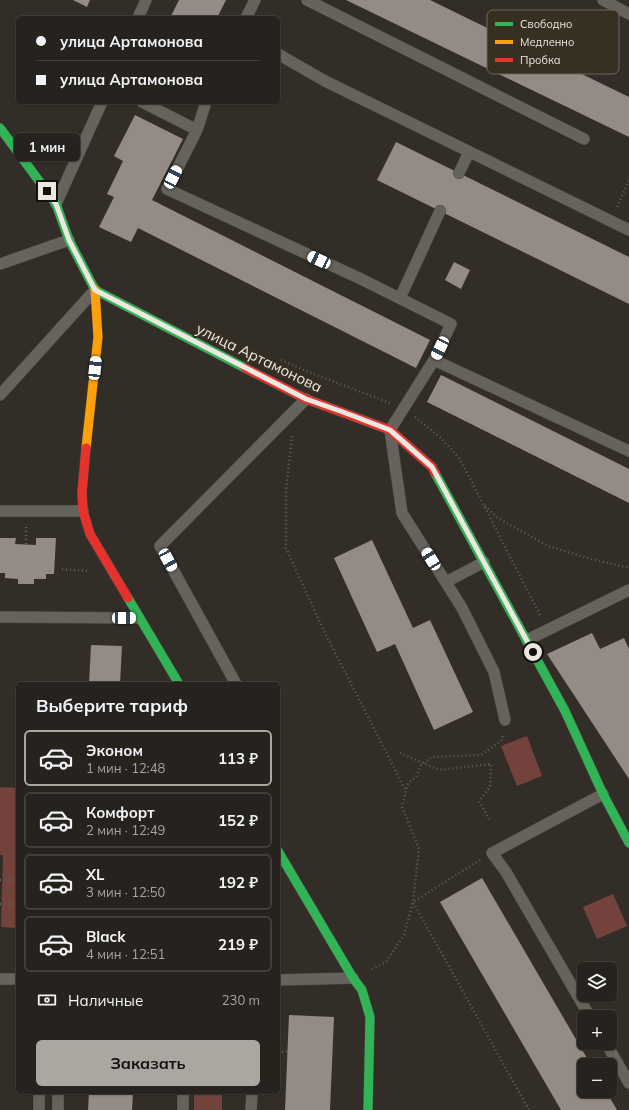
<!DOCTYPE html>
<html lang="ru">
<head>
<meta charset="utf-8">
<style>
  :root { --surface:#26221d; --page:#322f2a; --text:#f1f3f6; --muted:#a4a4a4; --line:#423f3b; --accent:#aba69f }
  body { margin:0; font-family:Mulish,sans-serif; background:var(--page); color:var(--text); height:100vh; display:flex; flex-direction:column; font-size:15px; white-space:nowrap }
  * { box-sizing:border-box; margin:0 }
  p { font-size:13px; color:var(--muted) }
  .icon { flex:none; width:22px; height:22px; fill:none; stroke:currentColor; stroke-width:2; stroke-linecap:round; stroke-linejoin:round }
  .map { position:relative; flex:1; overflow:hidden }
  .details { position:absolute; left:16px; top:682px; width:264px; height:412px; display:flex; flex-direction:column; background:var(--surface); border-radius:6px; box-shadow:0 1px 3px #0004,0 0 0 1px var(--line) }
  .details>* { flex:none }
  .hud { position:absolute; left:16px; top:16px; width:264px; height:88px; border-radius:6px; box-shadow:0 1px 3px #0004,0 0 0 1px var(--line); display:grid; align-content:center; height:88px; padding:0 20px; background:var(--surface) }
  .fabs { position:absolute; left:577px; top:962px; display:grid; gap:8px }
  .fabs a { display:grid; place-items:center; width:40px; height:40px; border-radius:6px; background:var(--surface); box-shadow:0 1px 3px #0004,0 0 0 1px var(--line); font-size:20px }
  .end { position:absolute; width:18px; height:18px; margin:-9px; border:5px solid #ece7df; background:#111; box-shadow:0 0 0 2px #111 }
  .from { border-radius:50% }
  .bubble { position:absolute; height:28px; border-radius:6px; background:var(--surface); box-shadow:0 1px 3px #0004,0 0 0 1px var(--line); font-size:13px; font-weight:700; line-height:28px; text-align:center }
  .car { position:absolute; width:12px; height:24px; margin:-12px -6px; border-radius:5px; box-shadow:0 0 3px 1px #0007; background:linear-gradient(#fff 24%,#345 0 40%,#fff 0 76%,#345 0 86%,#fff 0) }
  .hud b { display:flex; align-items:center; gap:14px; height:38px; font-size:15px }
  .hud b+b { border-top:1px solid var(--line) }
  .hud i { width:10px; height:10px; background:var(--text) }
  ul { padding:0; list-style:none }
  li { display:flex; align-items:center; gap:12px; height:56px; margin:0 8px 6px; padding:0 12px; border:2px solid var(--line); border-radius:6px }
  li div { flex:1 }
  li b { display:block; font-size:15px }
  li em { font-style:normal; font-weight:700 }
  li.current { border-color:var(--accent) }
  li>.icon { width:36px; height:36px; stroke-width:1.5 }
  h2 { padding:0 20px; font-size:18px; line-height:48px }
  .pay { display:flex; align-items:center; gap:10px; height:44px; padding:0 20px; font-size:15px }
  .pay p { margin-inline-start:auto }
  .action { display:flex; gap:8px; margin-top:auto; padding:8px 20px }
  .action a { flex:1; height:46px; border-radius:6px; background:var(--accent); color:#111; font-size:16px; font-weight:700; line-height:46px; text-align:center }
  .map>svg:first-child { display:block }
</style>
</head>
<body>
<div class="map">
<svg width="629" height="1110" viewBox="0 0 629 1110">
  <rect width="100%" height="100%" fill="#322e27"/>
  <path fill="#74423d" d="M527 736 542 776 517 786 501 746Z
    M0 787 18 788V928L1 927 3 855H0Z
    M613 894 627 926 597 939 583 907Z
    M194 1092H222V1110H194Z"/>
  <path fill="#948c84" d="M73 0H90L87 7Z
    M179 0H226L217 18H170Z
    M346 0H430L629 97V137Z
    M135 115 183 139 152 200 430 340 416 368 138 228 131 242 99 227 114 197 107 194 123 161 114 156Z
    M396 142 629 257V304L377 180Z
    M454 262 470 270 461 289 445 280Z
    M441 375 629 469V503L427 402Z
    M0 538H16L15 544 36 545V538H56L54 574H46V579H34V584H18V579L5 578V573H0Z
    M372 540 413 628 430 620 473 712 434 730 395 644 377 652 334 558Z
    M592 633 600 649 624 638 629 649V779L547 654Z
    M91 645 122 646 120 684H89Z
    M482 878 591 1065H584V1091H606L617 1110H561L440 902Z
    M289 1015 334 1017 330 1110H285Z
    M89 1092H133L132 1110H88Z"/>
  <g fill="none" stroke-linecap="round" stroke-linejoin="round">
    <defs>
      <path id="lane" d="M307 0 584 139
        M603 0 629 14
        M138 18 146 0
        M246 18 255 0
        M278 54 325 81 629 230
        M142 102 197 130
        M206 102 197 130 167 189 361 279 451 324 434 360
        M459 173 469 152
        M56 204 102 102
        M0 264 69 240
        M400 298 440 211
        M0 395 95 290
        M0 511H83
        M446 582 484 562
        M0 617 139 618
        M527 640 629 590
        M236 684 160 546 306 399
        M505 720 494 672 462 608 402 513 390 430 434 360 629 451
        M0 979H18
        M278 980 353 978
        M590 1017 506 872 492 853 603 794
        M606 1043 629 1083
        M58 1092V1110
        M39 1110V1092
        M183 1110V1092
        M251 1110 252 1092"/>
      <path id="fast" d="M0 128 56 204 69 240 95 290 245 368
        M435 473 565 711 603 794 629 843
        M128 598 179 684
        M278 851 353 978 362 990 370 1017 368 1110"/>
      <path id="slow" d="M86 448 98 337 95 290"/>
      <path id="jam" d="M245 368 306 399 390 430 432 467 435 473
        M86 448 82 492 83 511 90 534 128 598"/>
    </defs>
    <use href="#lane" stroke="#504c46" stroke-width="12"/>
    <use href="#fast" stroke="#504c46" stroke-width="10"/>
    <use href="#slow" stroke="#504c46" stroke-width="10"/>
    <use href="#jam" stroke="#504c46" stroke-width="10"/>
    <path stroke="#625e59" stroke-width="2.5" stroke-dasharray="1 3" stroke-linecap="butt" d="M617 207 629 180
      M281 360 306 371 390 403
      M415 417 441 438 460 459 541 617
      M292 436 286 490V548L323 629 406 791
      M485 506 498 518 548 546 591 559 629 568
      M26 544V527
      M62 569 87 571
      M400 753 439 770 491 764 490 787 479 801 491 822
      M480 860 413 902 529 1110
      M0 880H18
      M0 904H18
      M372 969 386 962 404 935 413 902 419 849 402 807 408 783 416 777 421 765 432 757 481 755 502 740 503 734
      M278 1053 288 1051"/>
    <use href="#lane" stroke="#66635d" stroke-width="11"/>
    <use href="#fast" stroke="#30b455" stroke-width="9"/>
    <use href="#slow" stroke="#ff9f0a" stroke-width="9"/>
    <use href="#jam" stroke="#e5322d" stroke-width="9"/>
  </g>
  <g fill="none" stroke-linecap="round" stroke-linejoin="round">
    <path stroke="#ece7df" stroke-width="5" d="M47 191 56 204 69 240 95 290 306 399 343 412 390 430 432 467 533 652"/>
  </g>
  <g text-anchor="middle" stroke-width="4" stroke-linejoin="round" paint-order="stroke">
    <g font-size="15" fill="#ece7df" stroke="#372f22">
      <text transform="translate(259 358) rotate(26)" y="5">улица Артамонова</text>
    </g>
  </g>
  <rect x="487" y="10" width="132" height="64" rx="6" fill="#372f22" stroke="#6d665b" stroke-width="1"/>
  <rect x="495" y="22" width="18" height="4" fill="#30b455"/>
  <rect x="495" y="40" width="18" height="4" fill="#ff9f0a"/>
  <rect x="495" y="58" width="18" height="4" fill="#e5322d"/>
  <g font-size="11" fill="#ece7df">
    <text x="520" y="28">Свободно</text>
    <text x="520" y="46">Медленно</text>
    <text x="520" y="64">Пробка</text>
  </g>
</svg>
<div class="fabs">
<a><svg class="icon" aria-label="layers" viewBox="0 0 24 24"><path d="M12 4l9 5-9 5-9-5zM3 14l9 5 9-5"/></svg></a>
<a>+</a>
<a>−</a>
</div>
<i class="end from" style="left:533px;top:652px"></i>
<i class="end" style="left:47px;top:191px"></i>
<div class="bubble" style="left:14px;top:133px;width:66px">1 мин</div>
<i class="car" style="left:173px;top:177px;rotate:27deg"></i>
<i class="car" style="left:319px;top:260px;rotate:295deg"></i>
<i class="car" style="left:440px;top:348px;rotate:206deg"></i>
<i class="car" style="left:95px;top:368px;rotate:6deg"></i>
<i class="car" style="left:431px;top:559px;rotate:328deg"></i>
<i class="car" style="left:168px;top:560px;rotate:151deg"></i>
<i class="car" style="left:124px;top:618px;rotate:90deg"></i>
<div class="hud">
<b><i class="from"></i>улица Артамонова</b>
<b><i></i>улица Артамонова</b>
</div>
<section class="details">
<h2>Выберите тариф</h2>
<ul>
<li class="current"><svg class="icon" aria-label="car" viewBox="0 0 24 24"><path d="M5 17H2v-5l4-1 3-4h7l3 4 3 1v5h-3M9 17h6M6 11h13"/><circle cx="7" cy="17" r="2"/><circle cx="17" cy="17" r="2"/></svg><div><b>Эконом</b><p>1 мин · 12:48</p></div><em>113 ₽</em></li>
<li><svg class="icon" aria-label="car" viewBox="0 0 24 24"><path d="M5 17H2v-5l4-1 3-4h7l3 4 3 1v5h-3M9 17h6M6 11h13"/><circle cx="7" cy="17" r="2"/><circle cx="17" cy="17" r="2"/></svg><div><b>Комфорт</b><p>2 мин · 12:49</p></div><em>152 ₽</em></li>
<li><svg class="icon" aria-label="car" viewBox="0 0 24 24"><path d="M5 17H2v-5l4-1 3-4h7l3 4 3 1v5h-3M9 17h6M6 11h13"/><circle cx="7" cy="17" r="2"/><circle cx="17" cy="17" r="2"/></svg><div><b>XL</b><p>3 мин · 12:50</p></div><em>192 ₽</em></li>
<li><svg class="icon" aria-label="car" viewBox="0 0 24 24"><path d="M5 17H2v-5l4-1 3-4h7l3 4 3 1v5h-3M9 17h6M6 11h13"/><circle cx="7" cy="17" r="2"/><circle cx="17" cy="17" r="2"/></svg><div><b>Black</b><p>4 мин · 12:51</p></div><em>219 ₽</em></li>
</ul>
<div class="pay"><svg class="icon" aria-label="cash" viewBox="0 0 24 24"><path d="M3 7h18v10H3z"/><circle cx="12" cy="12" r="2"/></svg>Наличные<p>230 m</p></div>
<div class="action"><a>Заказать</a></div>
</section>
</div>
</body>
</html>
